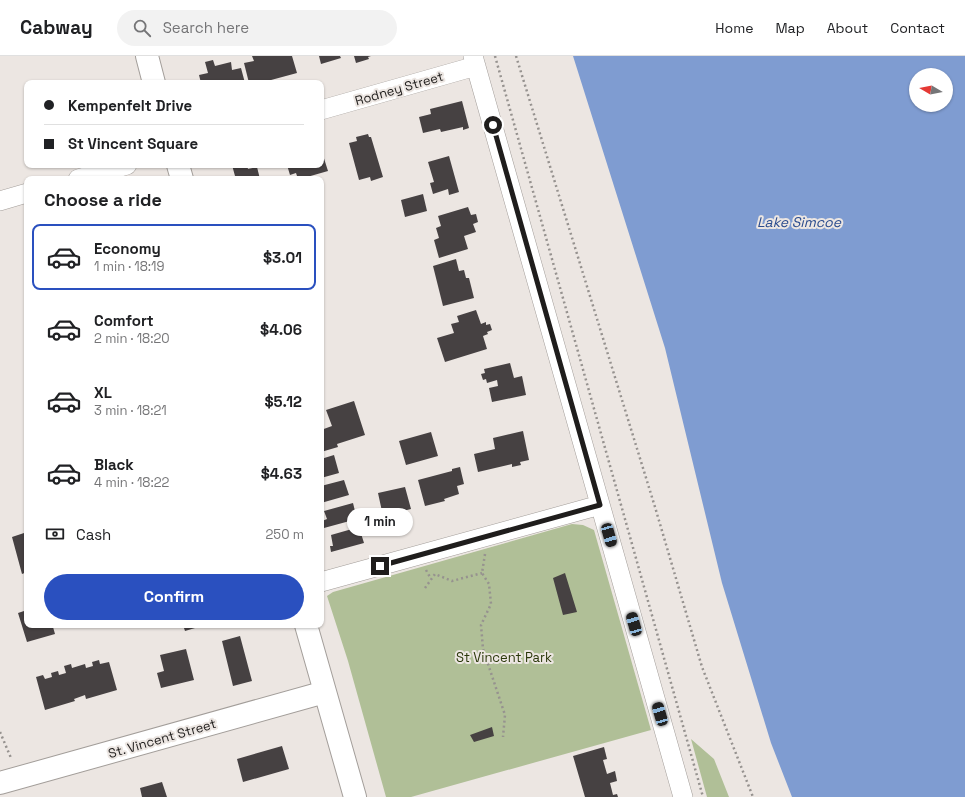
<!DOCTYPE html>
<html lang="en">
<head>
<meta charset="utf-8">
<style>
  :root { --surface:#fff; --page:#f2f2f2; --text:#202124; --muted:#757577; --line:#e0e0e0; --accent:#2a50bf }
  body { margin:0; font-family:"Space Grotesk",sans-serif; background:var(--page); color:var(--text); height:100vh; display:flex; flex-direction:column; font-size:15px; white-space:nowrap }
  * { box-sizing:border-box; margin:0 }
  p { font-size:13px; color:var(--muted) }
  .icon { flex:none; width:22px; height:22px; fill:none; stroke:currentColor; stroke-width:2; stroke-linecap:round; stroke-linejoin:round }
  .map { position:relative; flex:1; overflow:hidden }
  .sheet { position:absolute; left:24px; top:120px; width:300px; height:452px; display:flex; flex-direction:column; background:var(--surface); border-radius:8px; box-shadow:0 1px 3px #0004 }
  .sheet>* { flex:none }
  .banner { position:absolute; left:24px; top:24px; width:300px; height:88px; border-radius:8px; box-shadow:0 1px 3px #0004; display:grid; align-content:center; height:88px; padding:0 20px; background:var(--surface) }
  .needle { width:26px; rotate:280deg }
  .buttons { position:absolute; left:909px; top:12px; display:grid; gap:8px }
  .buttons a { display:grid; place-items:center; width:44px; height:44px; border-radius:50%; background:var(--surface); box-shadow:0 1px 3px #0004; font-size:20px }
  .end { position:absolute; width:18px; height:18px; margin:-9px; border:5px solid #1f1d1c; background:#fff; box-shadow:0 0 0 2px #fff }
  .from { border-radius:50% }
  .bubble { position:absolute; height:28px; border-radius:14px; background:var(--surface); box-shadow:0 1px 3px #0004; font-size:13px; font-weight:800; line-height:28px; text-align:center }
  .car { position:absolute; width:12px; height:24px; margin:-12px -6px; border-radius:5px; box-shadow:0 0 3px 1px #0007; background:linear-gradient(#222 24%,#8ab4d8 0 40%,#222 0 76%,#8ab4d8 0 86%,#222 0) }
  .banner b { display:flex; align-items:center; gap:14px; height:38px; font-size:15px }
  .banner b+b { border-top:1px solid var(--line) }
  .banner i { width:10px; height:10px; background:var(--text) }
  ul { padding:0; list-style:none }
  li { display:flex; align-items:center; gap:12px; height:66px; margin:0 8px 6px; padding:0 12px; border:2px solid transparent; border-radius:8px }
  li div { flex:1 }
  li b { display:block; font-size:15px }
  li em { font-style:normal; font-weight:800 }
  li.current { border-color:var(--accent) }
  li>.icon { width:36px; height:36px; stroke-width:1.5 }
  h2 { padding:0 20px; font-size:18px; line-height:48px }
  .pay { display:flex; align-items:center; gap:10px; height:44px; padding:0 20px; font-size:15px }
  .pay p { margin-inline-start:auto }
  .primary-button { display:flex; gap:8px; margin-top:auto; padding:8px 20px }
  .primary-button a { flex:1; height:46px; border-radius:24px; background:var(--accent); color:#fff; font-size:16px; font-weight:800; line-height:46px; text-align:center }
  header { display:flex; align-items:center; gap:24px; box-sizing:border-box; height:56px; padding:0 20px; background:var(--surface); border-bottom:1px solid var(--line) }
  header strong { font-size:19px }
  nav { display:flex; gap:22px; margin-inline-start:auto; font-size:14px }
  .search { width:280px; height:36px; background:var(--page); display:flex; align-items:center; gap:10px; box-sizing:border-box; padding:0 14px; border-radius:22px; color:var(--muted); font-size:15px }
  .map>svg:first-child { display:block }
</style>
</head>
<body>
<header>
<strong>Cabway</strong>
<div class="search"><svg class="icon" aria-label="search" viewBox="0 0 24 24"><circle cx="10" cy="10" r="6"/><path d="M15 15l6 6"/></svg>Search here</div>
<nav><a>Home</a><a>Map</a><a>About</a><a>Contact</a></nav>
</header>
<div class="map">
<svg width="965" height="741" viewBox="0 0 965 741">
  <rect width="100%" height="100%" fill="#ece6e2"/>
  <path fill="#b0bf97" d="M572 468 583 469 594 474 651 674 411 741H386L348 605 327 540 333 536Z
    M691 683 714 703 729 741H707Z"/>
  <path fill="#7f9cd1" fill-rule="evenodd" d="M573 0H965V741H792L771 687 722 527 665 292ZM916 19H946V49H916Z"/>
  <path fill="#464142" d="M252 0H292L297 17 260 27H249L244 7 254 5Z
    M319 0H340L341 2 321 8Z
    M354 0H371L368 1 369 3 356 7Z
    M213 4 215 10 231 6 232 14 241 12 245 27H201L199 19 208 17 205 6Z
    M462 45 469 72 463 74V71L441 76 440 73 423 77 419 61 431 58 430 53Z
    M368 78 369 81H371L383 121 371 125 370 121 359 124 349 87 357 85 356 81Z
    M321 93 328 115 300 123H298L296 117 290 119 287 109H321Z
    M449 100 459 136 449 139 448 133 433 138 430 127 434 126 428 106Z
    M232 109H247L248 113 257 111 260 123H229V122L235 120Z
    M423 138 427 155 405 161 401 144Z
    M468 151 471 159 476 158 478 166 473 168 476 176 464 180 468 193 439 202 434 184 439 182 436 172 441 170 438 160Z
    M456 203 459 215 464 214 466 222H469L474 242 443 250 433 210Z
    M476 254 481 268 486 266V269L490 268 492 274 487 276 488 278 483 280 487 293 445 306 437 282 454 277 451 268 459 266 457 260Z
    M510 307 514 322 522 320 526 339 492 346 489 332 498 330 497 324 487 327 486 323 483 324 481 318 485 317 484 313Z
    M354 345 365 379 337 388 338 391 321 396V374L332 370 326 354Z
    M523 375 529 404 520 406 521 409 512 411V408L478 416 474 398 495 393 493 382Z
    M431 376 438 400 406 409 399 385Z
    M334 399 339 417 321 422V403Z
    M460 411 464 428 457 430 459 438 444 443 445 445 425 450 418 424 452 415V413Z
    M344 424 349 439 321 447V430Z
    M405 431 411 453 383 460 378 437Z
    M353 447 357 463 324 472 322 465 327 463 324 455Z
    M359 471 364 487 331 496 330 490H333L331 479Z
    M27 476V516L22 518 12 481Z
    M565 517 577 556 563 559 553 522Z
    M27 554V569H57L53 571 55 578 27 586 18 557Z
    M183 569H205L185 575Z
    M240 580 252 625 233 630 222 585Z
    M186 593 194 624 161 632 157 617 164 615 160 599Z
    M99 604 100 608 109 606 117 634 86 643 85 639 74 643 75 645 45 654 36 621 43 619 45 623 52 621 51 617 58 615 59 619 66 617 64 610 71 608 72 612 85 608 86 612 93 610 92 606Z
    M492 671 494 680 474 686 470 679Z
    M282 690 289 713 243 726 237 703Z
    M604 691 607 703 603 704 607 718 615 715 617 725 610 727 613 739 617 738 618 741H585L573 700Z
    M162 726 167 741H142L140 732Z"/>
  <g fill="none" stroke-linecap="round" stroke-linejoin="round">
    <defs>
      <path id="street" d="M473 0 683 741
        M321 54 476 10
        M78 123 127 109
        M0 145 27 137
        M321 526 600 449"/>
      <path id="secondary" d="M147 0 154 27
        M178 109 182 123
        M306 569 355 741
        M0 727 325 636"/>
    </defs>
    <use href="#street" stroke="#a39e9a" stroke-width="20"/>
    <use href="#secondary" stroke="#a39e9a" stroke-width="24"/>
    <path stroke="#96928f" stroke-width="2.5" stroke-dasharray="2 3" stroke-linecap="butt" d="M495 0 703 741
      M516 0 655 451 702 611 753 741
      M485 498 482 517 489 528 491 548 481 569 483 593 505 659 503 681
      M426 514 431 523
      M425 532 435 518 452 525 482 517
      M0 676 11 702"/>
    <use href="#street" stroke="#fff" stroke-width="19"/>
    <use href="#secondary" stroke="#fff" stroke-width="22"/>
  </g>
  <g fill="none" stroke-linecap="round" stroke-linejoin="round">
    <path stroke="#1f1d1c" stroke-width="5" d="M380 510 600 449 493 69"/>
  </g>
  <g text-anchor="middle" stroke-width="4" stroke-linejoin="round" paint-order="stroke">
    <g font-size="13" fill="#1f1d1c" stroke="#ece6e2">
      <text transform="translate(399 32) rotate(-16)" y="5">Rodney Street</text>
      <text transform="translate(162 682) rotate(-16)" y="5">St. Vincent Street</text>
    </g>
    <g font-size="13" fill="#2b380b" stroke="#ece6e2">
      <text x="504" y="606">St Vincent Park</text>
    </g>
    <g font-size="14" font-style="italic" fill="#2b4c8e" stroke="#ece6e2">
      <text x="799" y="171">Lake Simcoe</text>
    </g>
  </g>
</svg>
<div class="buttons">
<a><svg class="needle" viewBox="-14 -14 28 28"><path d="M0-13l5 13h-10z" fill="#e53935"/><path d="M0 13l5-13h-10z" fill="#757577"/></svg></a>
</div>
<i class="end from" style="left:493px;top:69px"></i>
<i class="end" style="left:380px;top:510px"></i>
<div class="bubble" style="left:347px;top:452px;width:66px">1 min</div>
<i class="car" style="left:609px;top:479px;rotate:164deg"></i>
<i class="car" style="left:634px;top:568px;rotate:344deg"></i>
<i class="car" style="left:660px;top:658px;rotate:344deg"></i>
<div class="banner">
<b><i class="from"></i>Kempenfelt Drive</b>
<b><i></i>St Vincent Square</b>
</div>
<section class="sheet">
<h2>Choose a ride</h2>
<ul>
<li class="current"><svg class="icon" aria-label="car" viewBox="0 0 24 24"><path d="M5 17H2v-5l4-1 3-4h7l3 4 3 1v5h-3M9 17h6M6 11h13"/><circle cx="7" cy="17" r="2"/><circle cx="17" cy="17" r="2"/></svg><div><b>Economy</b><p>1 min · 18:19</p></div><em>$3.01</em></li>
<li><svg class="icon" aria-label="car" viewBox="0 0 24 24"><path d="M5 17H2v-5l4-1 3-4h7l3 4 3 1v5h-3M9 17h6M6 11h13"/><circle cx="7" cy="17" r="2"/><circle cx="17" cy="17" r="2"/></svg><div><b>Comfort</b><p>2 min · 18:20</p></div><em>$4.06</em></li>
<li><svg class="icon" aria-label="car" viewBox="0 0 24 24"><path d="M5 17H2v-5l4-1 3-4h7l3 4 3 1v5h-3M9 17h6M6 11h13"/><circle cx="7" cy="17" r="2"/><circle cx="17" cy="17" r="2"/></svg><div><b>XL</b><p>3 min · 18:21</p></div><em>$5.12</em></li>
<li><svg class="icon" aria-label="car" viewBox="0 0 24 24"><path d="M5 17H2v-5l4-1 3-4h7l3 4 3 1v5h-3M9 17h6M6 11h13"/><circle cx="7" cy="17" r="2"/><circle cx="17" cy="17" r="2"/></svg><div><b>Black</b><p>4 min · 18:22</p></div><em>$4.63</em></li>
</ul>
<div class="pay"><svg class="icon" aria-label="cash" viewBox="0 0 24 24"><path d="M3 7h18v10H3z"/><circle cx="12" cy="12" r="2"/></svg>Cash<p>250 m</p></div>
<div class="primary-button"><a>Confirm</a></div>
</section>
</div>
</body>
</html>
